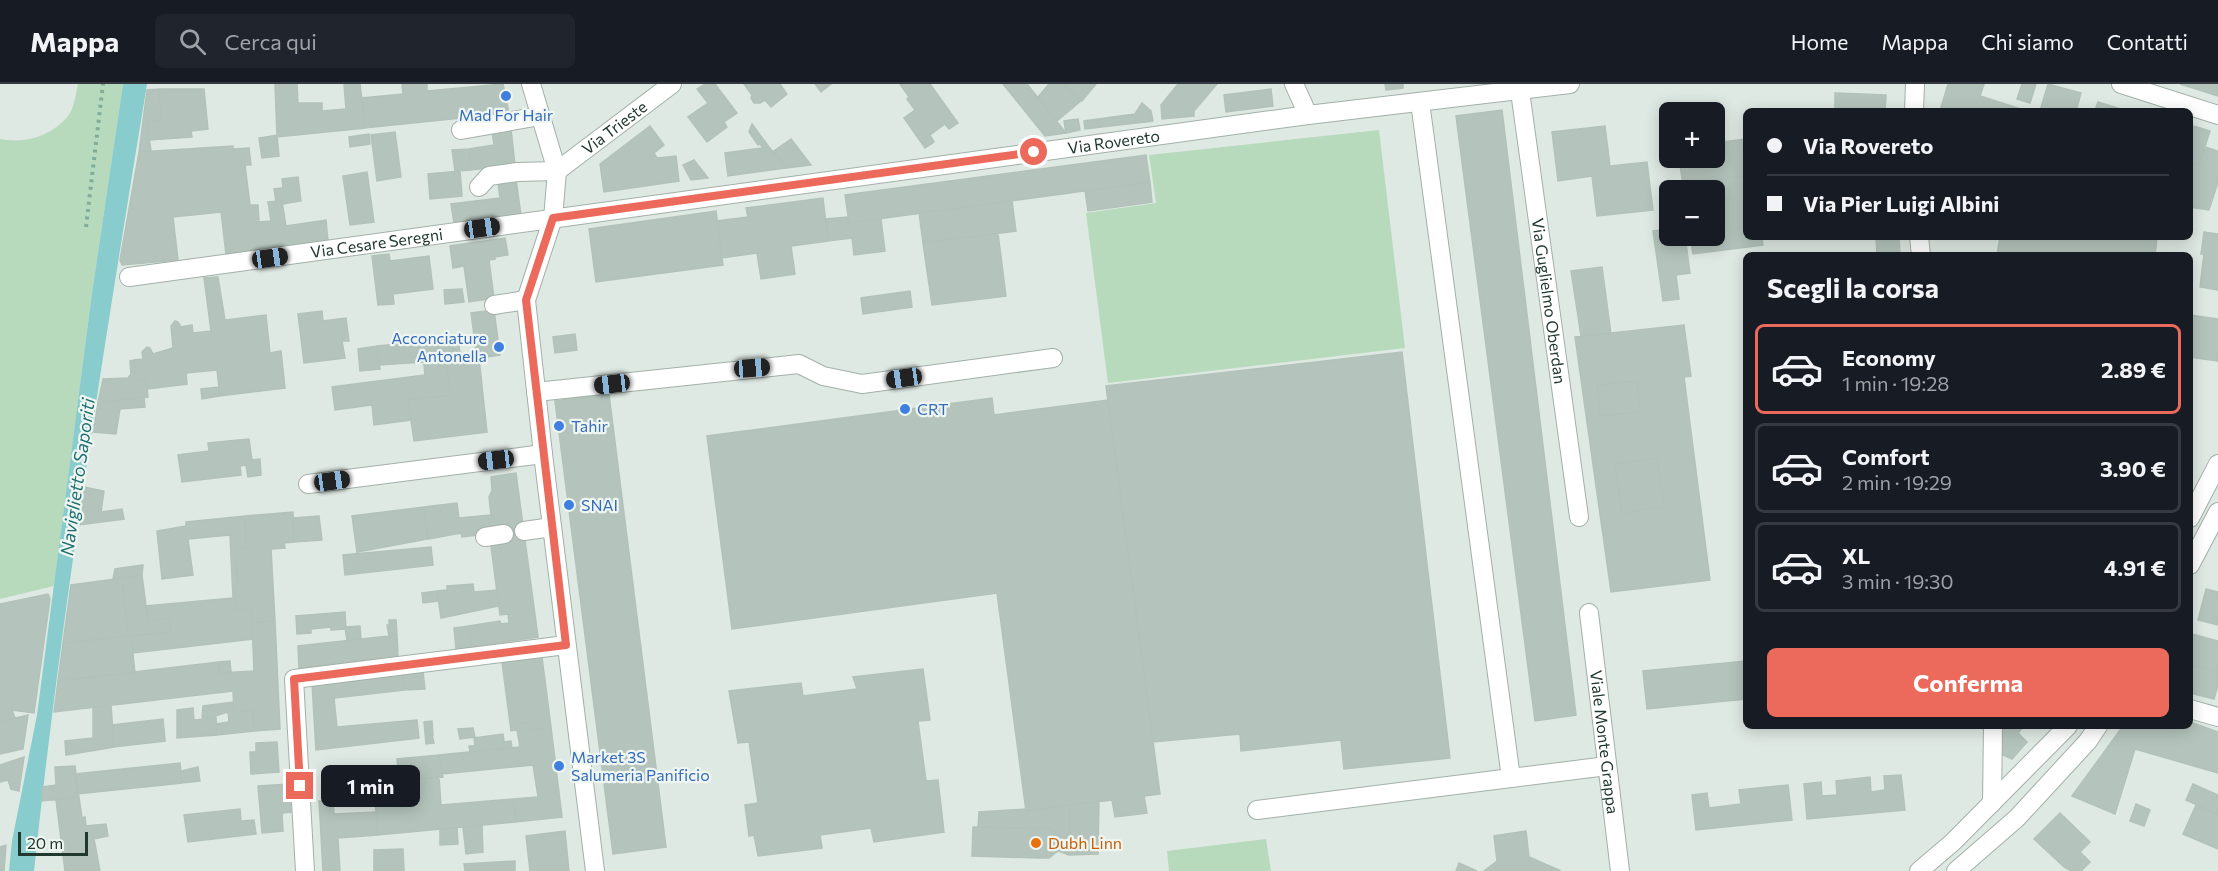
<!DOCTYPE html>
<html lang="it">
<head>
<meta charset="utf-8">
<style>
  :root { --surface:#171b24; --page:#20242c; --text:#f1f3f6; --muted:#9ea1a6; --line:#363941; --accent:#eb6a5b }
  body { margin:0; font-family:Commissioner,sans-serif; background:var(--page); color:var(--text); height:100vh; display:flex; flex-direction:column; font-size:22px; white-space:nowrap }
  * { box-sizing:border-box; margin:0 }
  p { font-size:20px; color:var(--muted) }
  .icon { flex:none; width:33px; height:33px; fill:none; stroke:currentColor; stroke-width:2; stroke-linecap:round; stroke-linejoin:round }
  .map { position:relative; flex:1; overflow:hidden }
  .sheet { position:absolute; left:1743px; top:168px; width:450px; height:477px; display:flex; flex-direction:column; background:var(--surface); border-radius:9px; box-shadow:0 3px 15px #0003 }
  .sheet>* { flex:none }
  .hud { position:absolute; left:1743px; top:24px; width:450px; height:132px; border-radius:9px; box-shadow:0 3px 15px #0003; display:grid; align-content:center; height:132px; padding:0 24px; background:var(--surface) }
  .controls { position:absolute; left:1659px; top:18px; display:grid; gap:12px }
  .controls a { display:grid; place-items:center; width:66px; height:66px; border-radius:9px; background:var(--surface); box-shadow:0 3px 15px #0003; font-size:30px }
  .scale { position:absolute; left:18px; bottom:15px; width:70px; box-sizing:border-box; padding-left:6px; border:3px solid #21382f; border-top:0; font-size:16px; line-height:21px; white-space:nowrap; color:#21382f; -webkit-text-stroke:4px #eff6f1; paint-order:stroke }
  .end { position:absolute; width:27px; height:27px; margin:-14px; border:8px solid #eb6a5b; background:#fff; box-shadow:0 0 0 3px #fff }
  .from { border-radius:50% }
  .bubble { position:absolute; height:42px; border-radius:9px; background:var(--surface); box-shadow:0 3px 15px #0003; font-size:20px; font-weight:700; line-height:42px; text-align:center }
  .car { position:absolute; width:18px; height:36px; margin:-18px -9px; border-radius:8px; box-shadow:0 0 4px 2px #0007; background:linear-gradient(#222 24%,#8ab4d8 0 40%,#222 0 76%,#8ab4d8 0 86%,#222 0) }
  .hud b { display:flex; align-items:center; gap:21px; height:57px; font-size:22px }
  .hud b+b { border-top:2px solid var(--line) }
  .hud i { width:15px; height:15px; background:var(--text) }
  ul { padding:0; list-style:none }
  li { display:flex; align-items:center; gap:18px; height:90px; margin:0 12px 9px; padding:0 12px; border:3px solid var(--line); border-radius:9px }
  li div { flex:1 }
  li b { display:block; font-size:22px }
  li em { font-style:normal; font-weight:700 }
  li.selected { border-color:var(--accent) }
  li>.icon { width:54px; height:54px; stroke-width:1.5 }
  h2 { padding:0 24px; font-size:27px; line-height:72px }
  .action { display:flex; gap:12px; margin-top:auto; padding:12px 24px }
  .action a { flex:1; height:69px; border-radius:9px; background:var(--accent); color:#fff; font-size:24px; font-weight:700; line-height:69px; text-align:center }
  header { display:flex; align-items:center; gap:36px; box-sizing:border-box; height:84px; padding:0 30px; background:var(--surface); border-bottom:2px solid var(--line) }
  header strong { font-size:28px }
  nav { display:flex; gap:33px; margin-inline-start:auto; font-size:21px }
  .search { width:420px; height:54px; background:var(--page); display:flex; align-items:center; gap:15px; box-sizing:border-box; padding:0 21px; border-radius:9px; color:var(--muted); font-size:22px }
  .map>svg:first-child { display:block }
</style>
</head>
<body>
<header>
<strong>Mappa</strong>
<div class="search"><svg class="icon" aria-label="search" viewBox="0 0 24 24"><circle cx="10" cy="10" r="6"/><path d="M15 15l6 6"/></svg>Cerca qui</div>
<nav><a>Home</a><a>Mappa</a><a>Chi siamo</a><a>Contatti</a></nav>
</header>
<div class="map">
<svg width="2218" height="787" viewBox="0 0 2218 787">
  <rect width="100%" height="100%" fill="#dfe9e3"/>
  <path fill="#b8dabc" d="M78 0H123L92 209 54 502 0 515V55C25 60 52 52 68 32 74 25 76 9 78 0Z
    M1379 46 1405 264 1108 299 1086 129 1156 119 1149 71Z
    M1266 755 1271 787H1169L1167 767Z"/>
  <path fill="#88cccd" d="M123 0H147C104 262 62 523 34 787H9L12 757 37 631 92 209Z"/>
  <path fill="#b4c4bc" stroke="#b2c2b9" stroke-width="1.5" d="M275 0H297L298 19H322V27L346 25 344 0H360L365 44 277 53Z
    M402 0H427V7L503 0 509 29 365 44 362 14 403 10Z
    M705 0H715L737 29 724 38 727 43 707 58 688 33 708 19 697 5Z
    M744 0H780L787 10 771 23 765 16 760 19H754L751 14 752 11Z
    M815 0H831L821 8Z
    M900 0H930L958 39 949 45 945 40 930 51 934 58 925 64 904 34 915 26 907 15 909 13Z
    M1003 0H1027L1066 49 1045 52Z
    M1049 0H1063L1082 16 1057 37 1038 13Z
    M1063 0H1096L1082 17Z
    M1178 0H1217L1194 27V32L1162 35 1161 21Z
    M1385 0H1403V4L1386 6Z
    M1948 0H1984L1980 12 2027 27H1940Z
    M2022 0H2036L2030 19 2017 15Z
    M2048 0 2081 9 2076 27H2040Z
    M2180 0H2218V12Z
    M159 5 161 36 147 37 151 67 139 68 147 6Z
    M159 5H204L208 45 191 47 192 53 149 56 147 37 161 36Z
    M1271 5 1273 22 1226 28 1224 11Z
    M1835 9 1886 11 1885 27H1835Z
    M2098 18 2127 27H2095Z
    M1142 19 1151 27 1153 37 1085 45 1084 37 1135 30Z
    M1502 26 1576 631 1535 637 1456 32Z
    M1078 35 1080 46 1066 49 1064 37Z
    M752 40 769 63 763 64 760 60 758 61 749 48Z
    M2190 41 2210 47 2199 81 2190 78Z
    M650 42 664 61 654 69 657 74 676 72 679 97 604 108 600 80Z
    M1605 42 1610 82 1647 78 1653 126 1597 132 1592 92 1558 97 1552 48Z
    M511 45 515 81 471 86 469 65 494 61 492 47Z
    M395 48 401 93 377 97 371 51Z
    M369 50 370 60 350 63 349 53Z
    M277 51 279 72 262 74 259 54Z
    M791 55 811 81 787 84 774 67Z
    M1746 55V91L1683 101 1679 74H1714V59Z
    M233 62V65L249 64 251 81H245L250 121H258L259 138 271 137 268 118 282 117 286 142 326 136 328 157 226 170 221 128 173 133 178 176 122 181 120 176 139 68Z
    M769 63 786 84 728 92 725 69Z
    M2205 63 2218 67V98L2209 126 2190 123V78L2199 81Z
    M469 65 471 86 455 87 452 66Z
    M1146 71 1150 98 849 139 845 111Z
    M694 76 708 94 691 96 683 81Z
    M460 87 462 112 430 115 428 90Z
    M367 88 374 138 350 141 343 92Z
    M1746 91V153H1762L1763 161 1693 170 1690 152H1714V106H1684L1683 101Z
    M298 93 301 117 283 120 282 117 276 118 274 105 283 104 282 95Z
    M516 95 521 131 454 139 451 120 500 114 498 98Z
    M1150 98 1152 118 1088 127 1085 107Z
    M823 114 828 157 791 162 795 190 761 195 757 169 722 174 717 137 748 133 746 124Z
    M1012 117 1016 147 923 159 919 129Z
    M716 127 723 181 596 198 589 145Z
    M848 133 849 139 881 135 885 167 854 171 852 154 828 157 826 135Z
    M1670 145V152H1685L1690 189 1676 191 1679 215 1663 217 1653 147Z
    M2204 148 2218 150V206L2200 203 2204 170H2201Z
    M998 149 1006 212 932 221 923 159Z
    M1876 153H1899L1900 171H1877Z
    M2000 153H2157L2155 171H1997Z
    M505 154 508 171 495 173V175L489 176 494 214 469 218 464 182 453 184 450 162Z
    M389 170 390 177 429 172 433 205 393 210 394 220 378 221 372 172Z
    M1602 183 1611 250 1581 252 1571 187Z
    M218 193 225 236 266 231 270 269 281 267 285 304 220 312 217 286 186 289 187 300 148 305 146 295 137 296 134 276 143 275 142 268 147 263 150 264 153 270 173 264 171 242 175 237 178 238 181 243 192 241 193 249 211 247 204 194Z
    M462 205 464 218 445 220 444 206Z
    M910 207 912 223 863 230 861 214Z
    M494 226 500 271 479 274 487 348 414 357 408 316 451 311 446 278 477 274 471 229Z
    M322 227 323 237 346 234 349 257H342L345 274 304 279 298 230Z
    M2190 231 2218 235V277L2190 273Z
    M1684 241 1691 292 1684 293 1710 496 1611 508 1575 253Z
    M575 250 577 266 555 269 553 253Z
    M452 255 454 276 379 281 377 262Z
    M452 255H458L461 276 454 277Z
    M377 262 380 285 360 287 358 265Z
    M1402 268 1450 674 1344 685 1341 656 1241 667 1240 650 1153 658 1106 302Z
    M134 276 137 296 146 295 148 313 98 319 103 295 128 294 131 290 130 277Z
    M446 278 451 311 408 316 411 336 374 341 372 321 335 326 332 303 425 291 424 281Z
    M1637 297 1640 328 1600 332 1597 301Z
    M219 303 220 312 202 315 201 305Z
    M609 310 666 763 613 770 555 317Z
    M144 313 145 323 120 325 116 350 93 348 98 319Z
    M992 314 994 331 1108 316 1160 710 1144 712 1147 729 1115 733 1112 716 1026 727 997 509 732 545 707 352Z
    M249 355 252 376 260 375 261 391 248 393 246 381 240 382 241 391 182 398 178 371 209 367 208 359Z
    M1657 374 1664 423 1622 429 1615 380Z
    M516 389 538 553 471 563 469 542 500 537 501 540 509 539 508 530 500 531 490 455 494 449 462 453 461 449 428 455 424 423 457 419 459 434 491 431 489 413 492 406 491 393Z
    M84 403 104 407 101 428 122 425 124 435 79 441Z
    M424 423 428 455 357 468 352 432Z
    M293 428 294 458 284 459 285 464 271 465 275 537 252 539 251 525 236 526 235 498H237L236 478H240V464L246 463 245 432Z
    M245 432 246 463 240 464V478H236L237 498H235L236 526 251 525 253 555 133 569 131 552 171 548 169 534 148 537 146 522 233 514 230 451 188 455 193 491 162 495 157 447 186 442V438Z
    M319 432 322 456 294 458 293 434Z
    M431 463 433 481 345 491 343 471Z
    M143 481 142 491 113 495 115 485Z
    M142 491 148 537 169 534 171 548 128 552 122 494Z
    M122 494 128 552 63 559 71 501Z
    M473 500 474 508 497 506 499 522 441 534 437 507 447 506V502Z
    M2206 505 2218 508V541L2198 536Z
    M437 507 438 517 423 519 422 509Z
    M48 510 50 515 34 629 12 626 15 634 0 638V520Z
    M345 528 346 545 331 546V543L311 545V549L297 550 296 532Z
    M389 536H396L397 551 389 552 387 541H389Z
    M275 537 280 645 254 647 253 627 234 628 233 607 54 628 58 597 218 578 220 589 254 587 252 539Z
    M360 542 361 555 347 557 345 543Z
    M469 542 471 563 456 565 454 544Z
    M2192 550 2218 557V588L2190 581Z
    M397 551 398 572 299 584 298 562Z
    M131 552 135 589 58 597 63 559Z
    M542 573 551 643 532 645V638L516 640 517 646 511 647 502 578Z
    M230 577 231 588 220 589 218 578Z
    M1746 577V615L1647 625 1643 587Z
    M2190 581 2218 588V601L2214 615 2190 609Z
    M923 585 930 636 918 637 926 697 938 696 944 748 874 758 871 744 820 751 822 764 758 772 754 751 749 752 745 721 758 719 749 658 738 659 729 607 801 599 803 612 857 605 853 593Z
    M423 587 425 605 404 606 403 590Z
    M403 590 404 606 334 614 337 643 417 636 419 654 316 666 312 600Z
    M233 618 234 628 253 627 254 647 217 651 216 640 229 638 228 628 215 632 216 634 202 636 203 622Z
    M111 621 114 663 66 671 65 657 93 654V623Z
    M193 624 194 636 216 634 217 651 177 654V626Z
    M28 631 23 665 0 670V638Z
    M163 635 165 657 114 663 112 641Z
    M432 637 433 651H432L434 659 426 660 424 638Z
    M532 638V645L551 643 562 733 516 738 513 715 538 713 533 681 442 690 439 671 520 663 516 640Z
    M2190 638 2218 648V689L2135 665 2115 730 2072 712 2123 642H2190Z
    M2002 642H2024L2018 649 2027 658 2012 675 2001 670Z
    M473 644 475 653 460 655 458 645Z
    M503 650 504 658 511 657 512 664 470 668 469 662H475L474 654Z
    M277 658 279 688 251 690 250 668H256V659Z
    M439 671 443 693 399 697 397 675Z
    M24 673 19 707 11 705 8 696 0 698V681Z
    M180 679 182 699 77 710 75 690Z
    M75 682 79 713 42 717 43 703 56 701 55 683Z
    M198 683 200 697 182 699 181 687Z
    M343 686 346 705 334 706 331 688Z
    M1901 691 1905 726 1807 735 1804 700 1821 698 1822 712 1837 711 1836 697 1870 693 1871 708 1885 706 1884 692Z
    M439 693 441 721 513 715 516 738 378 751 375 717 394 716 395 724 404 723 403 709H399V697Z
    M289 700 291 728 282 729 283 747 262 749 258 702Z
    M2193 700 2218 711V730L2186 716Z
    M1788 701 1792 736 1696 746 1692 711 1707 709 1709 724 1741 720 1739 706Z
    M79 713 82 734 85 733 86 742 106 740 108 752 94 755 100 787H65L56 716Z
    M319 717H333L334 730 376 728 378 751 338 754 340 787H323Z
    M1099 717 1098 770 1069 771 1070 721Z
    M2136 720 2150 726 2144 742 2130 737Z
    M1070 721 1069 771 1058 767 1057 750 1050 744 978 743 979 728 1026 725V727Z
    M2196 721 2218 730V765L2183 750Z
    M240 725 241 737 254 736 256 750 188 758 184 731Z
    M2060 729 2090 758 2080 768 2090 778 2081 787H2071L2064 783 2034 755Z
    M482 741 483 768 466 770 463 743Z
    M457 743 458 760 440 761V745Z
    M973 743 1037 745V774L972 772Z
    M1050 744 1057 750 1058 767 1049 774H1037V745Z
    M565 747 569 787H530L526 752Z
    M1526 747 1529 773 1561 787H1484L1497 777 1494 752Z
    M6 761 4 787H0V763Z
    M403 765 404 787H374V766Z
    M515 777V787H465L464 780Z
    M1459 779 1477 787H1456Z"/>
  <g fill="none" stroke-linecap="round" stroke-linejoin="round">
    <defs>
      <g id="minor">
        <path d="M531 0 557 87 553 134 526 216 543 370 595 787"/>
        <path d="M1294 0 1308 31"/>
        <path id="s1" d="M1519 0 1579 433"/>
        <path d="M2121 0 2218 31"/>
        <path d="M1420 18 1511 694"/>
        <path d="M1914 27 1915 0"/>
        <path d="M461 46 540 32"/>
        <path id="s2" d="M557 87 672 0"/>
        <path d="M479 103 489 92 517 88 557 87"/>
        <path d="M1919 153 1921 171"/>
        <path id="s3" d="M129 193 1308 31 1570 0"/>
        <path d="M494 221 526 216"/>
        <path d="M536 308 799 280 823 292 862 300 1053 274"/>
        <path d="M308 400 543 370"/>
        <path d="M2190 434 2218 380"/>
        <path d="M524 447 552 443"/>
        <path d="M485 453 504 450"/>
        <path d="M2190 481 2218 428"/>
        <path id="s4" d="M1589 529 1620 787"/>
        <path d="M2190 625 2218 633"/>
        <path d="M1992 719 1993 642"/>
        <path d="M1257 726 1607 682"/>
        <path d="M305 787 294 595 566 561"/>
        <path d="M1919 787 1953 758 2068 642"/>
        <path d="M1956 787 2017 734 2088 657 2098 642"/>
      </g>
    </defs>
    <use href="#minor" stroke="#a2b0a9" stroke-width="20"/>
    <path stroke="#80ac98" stroke-width="4" stroke-dasharray="3 4.5" stroke-linecap="butt" d="M86 143 103 0"/>
    <use href="#minor" stroke="#fff" stroke-width="18"/>
  </g>
  <g fill="none" stroke-linecap="round" stroke-linejoin="round">
    <path stroke="#eb6a5b" stroke-width="8" d="M300 702 294 595 566 561 526 216 553 134 1034 68"/>
  </g>
  <g fill="#3f7fe0" stroke="#eff6f1" stroke-width="2">
    <circle cx="506" cy="12" r="6"/>
    <circle cx="499" cy="263" r="6"/>
    <circle cx="905" cy="325" r="6"/>
    <circle cx="559" cy="342" r="6"/>
    <circle cx="569" cy="421" r="6"/>
    <circle cx="559" cy="682" r="6"/>
  </g>
  <circle fill="#e8710a" stroke="#eff6f1" stroke-width="2" cx="1036" cy="759" r="6"/>
  <g text-anchor="middle" stroke-width="4.5" stroke-linejoin="round" paint-order="stroke">
    <g font-size="16" fill="#366cbe" stroke="#eff6f1" text-anchor="start">
      <text x="506" y="37" text-anchor="middle">Mad For Hair</text>
      <text x="487" y="260" text-anchor="end">Acconciature<tspan x="487" dy="18">Antonella</tspan></text>
      <text x="917" y="331">CRT</text>
      <text x="571" y="348">Tahir</text>
      <text x="581" y="427">SNAI</text>
      <text x="571" y="679">Market 3S<tspan x="571" dy="18">Salumeria Panificio</tspan></text>
    </g>
    <g font-size="16" fill="#21382f" stroke="#eff6f1">
      <text dy="6" stroke="none"><textPath href="#s2" startOffset="72">Via Trieste</textPath></text>
      <text dy="6" stroke="none"><textPath href="#s3" startOffset="994">Via Rovereto</textPath></text>
      <text dy="6" stroke="none"><textPath href="#s3" startOffset="250">Via Cesare Seregni</textPath></text>
      <text dy="6" stroke="none"><textPath href="#s1" startOffset="219">Via Guglielmo Oberdan</textPath></text>
      <text dy="6" stroke="none"><textPath href="#s4" startOffset="130">Viale Monte Grappa</textPath></text>
    </g>
    <g font-size="16" fill="#c56008" stroke="#eff6f1" text-anchor="start">
      <text x="1048" y="765">Dubh Linn</text>
    </g>
    <g font-size="18" font-style="italic" fill="#1e6f71" stroke="#eff6f1">
      <text transform="translate(78 393) rotate(-82)" y="6">Naviglietto Saporiti</text>
    </g>
  </g>
</svg>
<div class="controls">
<a>+</a>
<a>−</a>
</div>
<div class="scale">20 m</div>
<i class="end from" style="left:1034px;top:68px"></i>
<i class="end" style="left:300px;top:702px"></i>
<div class="bubble" style="left:321px;top:681px;width:99px">1 min</div>
<i class="car" style="left:482px;top:144px;rotate:82deg"></i>
<i class="car" style="left:270px;top:174px;rotate:82deg"></i>
<i class="car" style="left:752px;top:284px;rotate:86deg"></i>
<i class="car" style="left:904px;top:294px;rotate:262deg"></i>
<i class="car" style="left:612px;top:300px;rotate:263deg"></i>
<i class="car" style="left:496px;top:376px;rotate:263deg"></i>
<i class="car" style="left:332px;top:397px;rotate:82deg"></i>
<div class="hud">
<b><i class="from"></i>Via Rovereto</b>
<b><i></i>Via Pier Luigi Albini</b>
</div>
<section class="sheet">
<h2>Scegli la corsa</h2>
<ul>
<li class="selected"><svg class="icon" aria-label="car" viewBox="0 0 24 24"><path d="M5 17H2v-5l4-1 3-4h7l3 4 3 1v5h-3M9 17h6M6 11h13"/><circle cx="7" cy="17" r="2"/><circle cx="17" cy="17" r="2"/></svg><div><b>Economy</b><p>1 min · 19:28</p></div><em>2.89 €</em></li>
<li><svg class="icon" aria-label="car" viewBox="0 0 24 24"><path d="M5 17H2v-5l4-1 3-4h7l3 4 3 1v5h-3M9 17h6M6 11h13"/><circle cx="7" cy="17" r="2"/><circle cx="17" cy="17" r="2"/></svg><div><b>Comfort</b><p>2 min · 19:29</p></div><em>3.90 €</em></li>
<li><svg class="icon" aria-label="car" viewBox="0 0 24 24"><path d="M5 17H2v-5l4-1 3-4h7l3 4 3 1v5h-3M9 17h6M6 11h13"/><circle cx="7" cy="17" r="2"/><circle cx="17" cy="17" r="2"/></svg><div><b>XL</b><p>3 min · 19:30</p></div><em>4.91 €</em></li>
</ul>
<div class="action"><a>Conferma</a></div>
</section>
</div>
</body>
</html>
